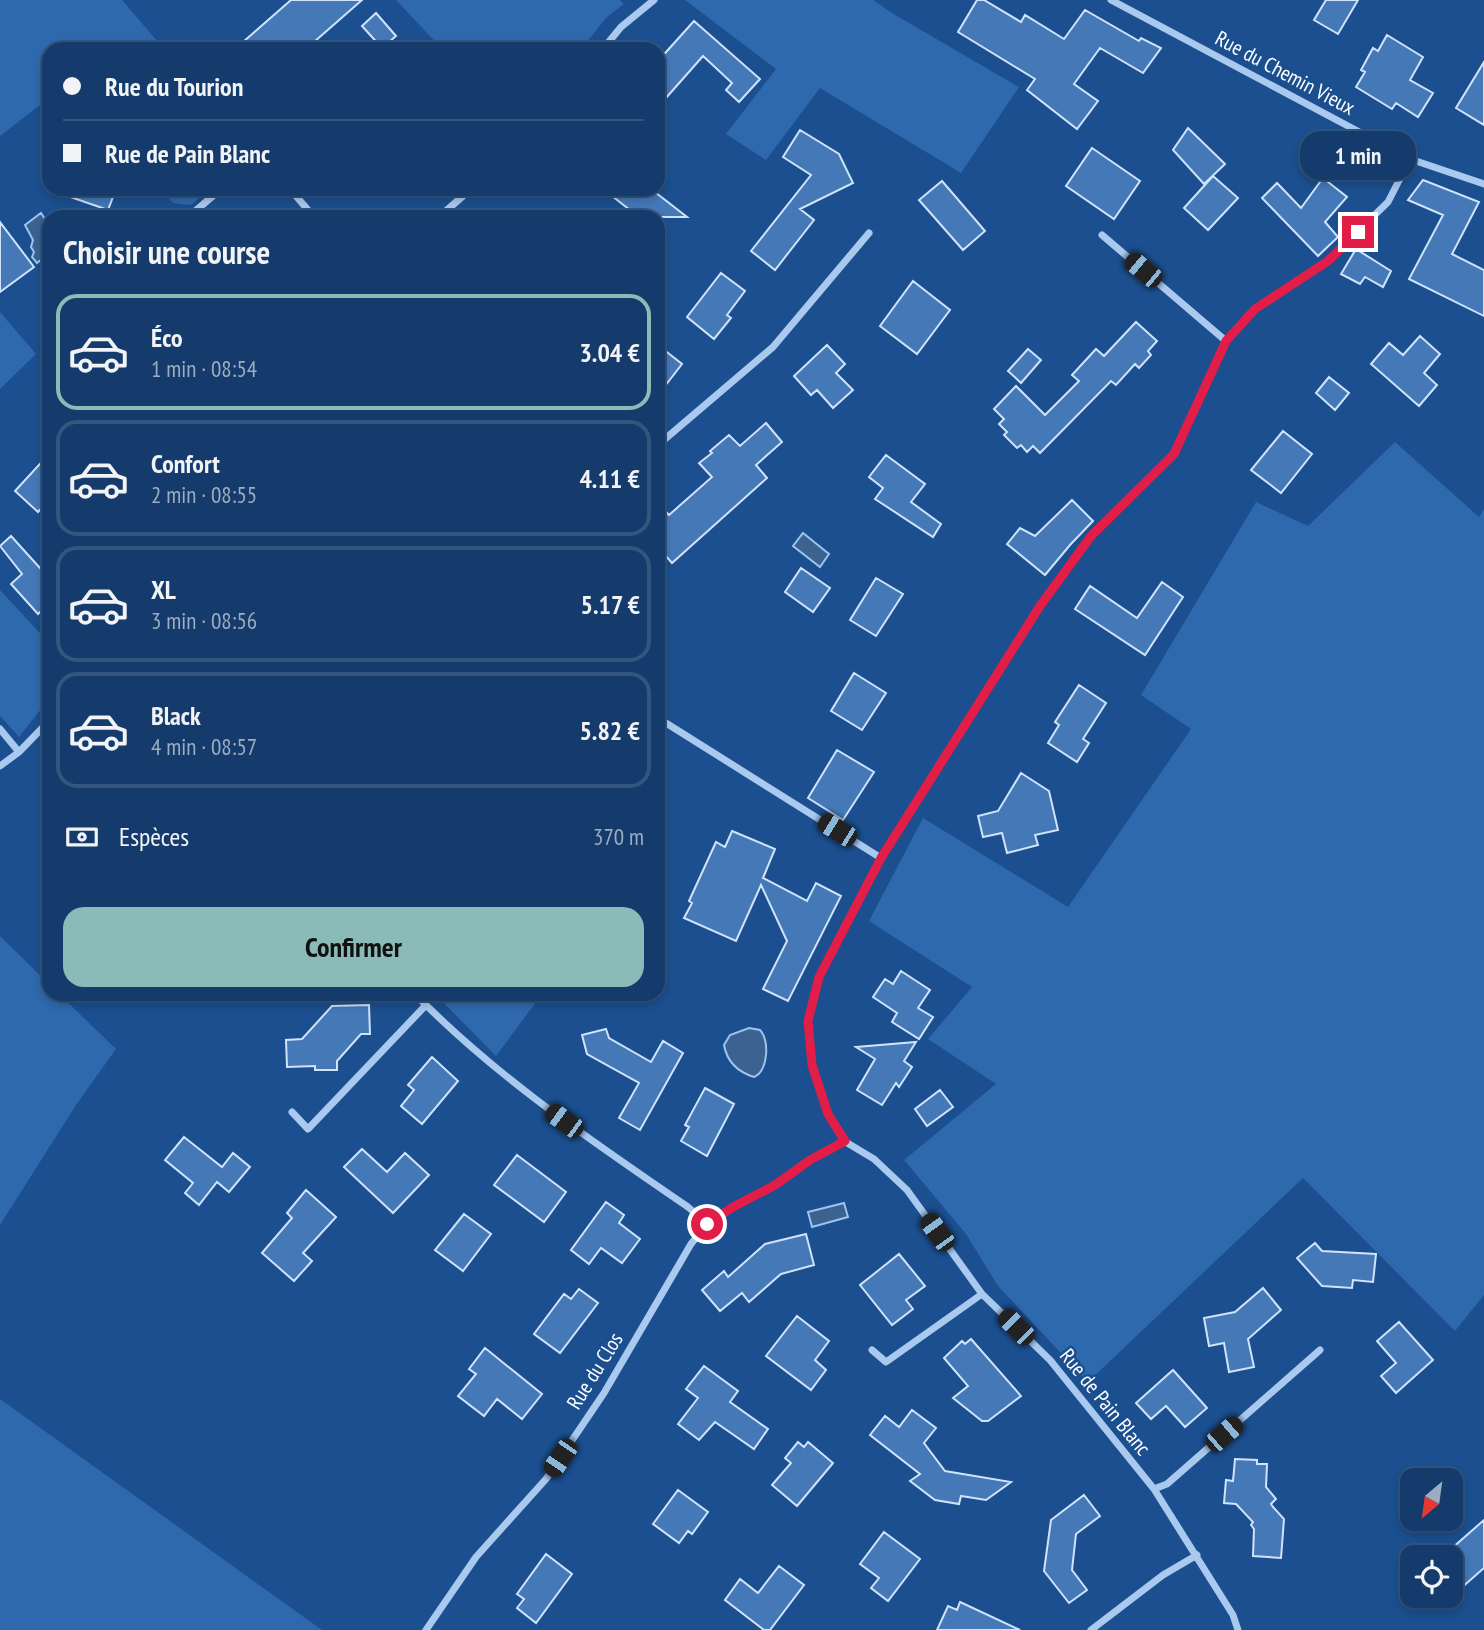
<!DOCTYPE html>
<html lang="fr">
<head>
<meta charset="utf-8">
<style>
  :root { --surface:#143b6b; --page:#214673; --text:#f1f3f6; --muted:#9dadc1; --line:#33557e; --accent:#8bbbb9 }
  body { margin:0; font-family:"PT Sans Narrow",sans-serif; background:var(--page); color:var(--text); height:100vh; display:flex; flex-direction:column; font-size:26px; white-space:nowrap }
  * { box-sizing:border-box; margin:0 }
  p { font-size:23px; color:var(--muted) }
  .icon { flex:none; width:38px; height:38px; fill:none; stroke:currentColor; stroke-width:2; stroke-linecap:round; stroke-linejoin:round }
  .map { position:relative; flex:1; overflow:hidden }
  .drawer { position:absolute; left:42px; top:210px; width:623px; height:791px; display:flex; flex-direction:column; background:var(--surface); border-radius:21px; box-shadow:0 4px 10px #0003,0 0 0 2px var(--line) }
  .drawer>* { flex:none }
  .guide { position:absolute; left:42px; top:42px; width:623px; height:154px; border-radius:21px; box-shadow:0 4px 10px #0003,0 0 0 2px var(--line); display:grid; align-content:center; height:154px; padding:0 21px; background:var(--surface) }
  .needle { width:46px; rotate:209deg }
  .tools { position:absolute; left:1400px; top:1468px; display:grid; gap:14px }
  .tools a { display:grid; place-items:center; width:63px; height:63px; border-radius:14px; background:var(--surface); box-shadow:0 4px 10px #0003,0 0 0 2px var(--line); font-size:35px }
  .end { position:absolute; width:32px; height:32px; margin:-16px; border:9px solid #e11d48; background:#fff; box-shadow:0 0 0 4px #fff }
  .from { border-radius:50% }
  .bubble { position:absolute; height:49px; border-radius:21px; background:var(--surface); box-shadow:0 4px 10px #0003,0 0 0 2px var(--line); font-size:23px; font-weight:800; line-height:49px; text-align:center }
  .car { position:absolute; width:21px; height:42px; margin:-21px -10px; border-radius:9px; box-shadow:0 0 5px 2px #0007; background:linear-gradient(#222 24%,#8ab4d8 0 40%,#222 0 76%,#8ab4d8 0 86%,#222 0) }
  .guide b { display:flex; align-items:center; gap:24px; height:66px; font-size:26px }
  .guide b+b { border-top:2px solid var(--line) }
  .guide i { width:18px; height:18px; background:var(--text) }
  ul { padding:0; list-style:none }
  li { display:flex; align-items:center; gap:21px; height:116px; margin:0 14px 10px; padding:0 7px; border:4px solid var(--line); border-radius:21px }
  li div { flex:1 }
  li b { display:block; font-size:26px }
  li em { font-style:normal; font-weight:800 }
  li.active { border-color:var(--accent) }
  li>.icon { width:63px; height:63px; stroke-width:1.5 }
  h2 { padding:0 21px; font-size:32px; line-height:84px }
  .pay { display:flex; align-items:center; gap:18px; height:77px; padding:0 21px; font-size:26px }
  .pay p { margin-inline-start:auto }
  .action { display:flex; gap:14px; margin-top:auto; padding:14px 21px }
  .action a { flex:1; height:80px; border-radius:21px; background:var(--accent); color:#111; font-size:28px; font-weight:800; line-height:80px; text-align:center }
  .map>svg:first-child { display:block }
</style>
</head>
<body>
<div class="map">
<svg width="1484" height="1630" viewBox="0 0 1484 1630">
  <rect width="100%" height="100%" fill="#1b4f8f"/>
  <path fill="#2e69ad" d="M0 0H122L164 49H49V98L0 136Z
    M396 0H620L624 4 607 17 581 49H442Z
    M685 0H873L892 13 1019 87 961 173 820 88 766 160 726 134 776 69Z
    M161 189H209L191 205 173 203Z
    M0 312 36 354 0 389Z
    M1395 442 1479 517 1484 509V1295L1455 1331 1303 1178 1088 1382 998 1286 966 1234 904 1160 996 1084 928 1039 972 987 869 921 923 818 1068 907 1191 729 1141 695 1256 502 1308 526Z
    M0 590 49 643V699L19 737 0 716Z
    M0 936 49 984V994H59L116 1049 76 1105 0 1225Z
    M435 994H542L496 1056Z
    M0 1398V1399L322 1630H0Z"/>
  <path fill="#3c6290" stroke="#9cc4f0" stroke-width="2" d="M41 213 49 225V253L37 263 32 257 34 252 31 247 33 240 25 225Z
    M803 533 829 554 820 567 793 546Z
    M749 1028 760 1030C770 1040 768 1071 754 1077 738 1072 727 1062 724 1045L730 1035Z
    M844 1203 848 1217 812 1227 808 1212Z"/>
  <path fill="#4478b7" stroke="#cfe3fa" stroke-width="2" d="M291 0H362L306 49H235Z
    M977 0H984L1021 22 1025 15 1064 39 1085 10 1139 41 1141 38 1161 48 1143 73 1100 48 1074 84 1098 101 1077 129 1027 90 1035 79 958 32Z
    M1326 0H1358L1338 34 1314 20Z
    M376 13 396 36 382 48 362 26Z
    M694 21 760 79 739 102 726 90 732 83 703 56 658 107V61Z
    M1387 35 1423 57 1410 80 1433 93 1418 117 1396 103 1392 109 1356 87 1365 72 1361 70 1373 48 1378 51Z
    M1484 62V125L1456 108Z
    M1188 128 1225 164 1204 184 1173 150Z
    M800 130 839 154 853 183 800 209 814 220 775 270 751 251 811 175 783 157Z
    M1092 148 1140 181 1114 219 1066 186Z
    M1213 176 1238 198 1208 230 1184 208Z
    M1323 178 1347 197 1325 222 1338 237 1318 256 1262 198 1277 183 1301 208Z
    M1423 180 1479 202 1452 254 1484 270V316L1409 279 1443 215 1408 200Z
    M942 181 985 231 963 250 919 200Z
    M56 189H116L108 210 56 192Z
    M603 189H651L687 217H639Z
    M0 222 34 267 0 292Z
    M1356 249 1391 271 1383 287 1365 277 1360 284 1341 274Z
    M721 273 745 291 727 315 731 318 714 339 687 317Z
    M913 281 950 310 917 354 880 326Z
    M1136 322 1157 341 1148 351 1151 355 1139 368 1135 364 1116 385 1111 381 1040 453 1033 446 1027 452 1021 445 1017 448 1004 435 1007 432 999 424 1004 419 994 409 1016 386 1045 415 1079 381 1072 375 1096 349 1104 356Z
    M1420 336 1440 354 1424 373 1437 385 1419 406 1371 364 1389 343 1403 355Z
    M658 345 682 364 658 395Z
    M827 345 845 364 836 373 853 390 833 408 817 390 811 395 794 376Z
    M1028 349 1041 360 1021 383 1008 371Z
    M1329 377 1349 393 1335 410 1316 393Z
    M766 423 782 442 756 465 767 478 672 563 658 547V503L669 515 712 477 699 463 712 453 710 451 729 435 740 446Z
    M1283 431 1312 454 1281 493 1251 470Z
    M49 454V500L38 512 15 491Z
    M886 455 925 484 911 502 941 524 933 537 875 499 883 488 869 477Z
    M1072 500 1093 521 1070 545 1045 575 1007 544 1020 528 1035 536Z
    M11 536 49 578V604L38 614 11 584 22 574 0 546Z
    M801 568 830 588 813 612 785 592Z
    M876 578 903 594 876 636 850 620Z
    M1162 582 1183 597 1145 655 1075 609 1090 586 1137 618Z
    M854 673 886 693 862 730 831 711Z
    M1079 685 1106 703 1083 739 1089 743 1077 762 1048 743 1059 725 1055 722Z
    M837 750 874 772 843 820 808 798Z
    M1021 773 1049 791 1058 830 1035 835 1038 845 1007 853 1002 833 983 837 978 816 998 811Z
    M732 831 775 849 763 878 807 901 816 883 841 896 788 1001 763 989 787 941 761 885 736 941 684 918 692 903 689 901 716 842 725 847Z
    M901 971 930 990 918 1008 933 1017 919 1039 892 1022 897 1013 873 997 885 979 893 984Z
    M369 1005 370 1034H361L337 1061V1070H315V1066L287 1067 286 1040 302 1039 332 1006Z
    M606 1029 609 1038 651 1062 663 1041 683 1053 640 1130 619 1118 639 1083 587 1054 582 1035Z
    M916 1042 904 1061 912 1067 899 1087 896 1083 882 1105 857 1090 875 1059 856 1047Z
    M432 1057 458 1081 422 1124 401 1106 414 1090 408 1085Z
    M705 1088 734 1104 707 1156 681 1141 689 1127 685 1125Z
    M940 1090 953 1107 927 1126 915 1109Z
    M184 1137 222 1167 233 1153 250 1167 229 1192 217 1182 199 1205 185 1193 193 1183 165 1160Z
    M362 1149 387 1172 405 1153 429 1175 393 1213 344 1167Z
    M517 1155 566 1192 544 1222 494 1185Z
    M306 1190 336 1217 303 1253 312 1261 294 1281 262 1253 292 1218 287 1213Z
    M606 1202 624 1215 619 1223 640 1239 622 1263 601 1248 589 1264 571 1250Z
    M464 1214 491 1234 463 1271 435 1250Z
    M806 1234 814 1265 781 1274 749 1302 742 1293 720 1311 702 1290 724 1271 728 1277 765 1244Z
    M1315 1243 1322 1251 1376 1254 1373 1282 1353 1280 1352 1288 1322 1286 1297 1258Z
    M899 1254 925 1286 906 1300 913 1309 892 1325 860 1285Z
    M1263 1288 1281 1310 1248 1339 1254 1367 1229 1372 1224 1343 1209 1346 1204 1318 1235 1312Z
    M579 1289 598 1303 560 1353 534 1334 564 1294 571 1299Z
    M797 1316 829 1341 815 1360 826 1370 811 1390 766 1356Z
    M1399 1322 1433 1360 1396 1393 1381 1376 1396 1363 1377 1341Z
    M971 1339 1021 1396 988 1421H982L953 1398 968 1386 944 1358 962 1341 965 1344Z
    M485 1348 542 1394 522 1419 497 1399 484 1416 458 1396 476 1374 469 1369Z
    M704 1366 738 1391 730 1402 768 1429 754 1449 715 1422 699 1440 678 1424 698 1398 686 1389Z
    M1173 1370 1207 1408 1185 1427 1166 1406 1151 1419 1136 1403Z
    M912 1410 936 1428 924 1443 945 1471 1011 1482 986 1500 961 1496 959 1504 935 1500 910 1481 920 1474 870 1435 885 1416 899 1427Z
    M798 1442 804 1447 808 1442 833 1463 797 1506 772 1485 791 1463 785 1458Z
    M1235 1459 1257 1460V1464H1267L1266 1487 1276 1499 1271 1504 1273 1507 1284 1519 1281 1558 1253 1556 1254 1529 1251 1525 1253 1522 1236 1504 1224 1503 1226 1480 1233 1481Z
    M678 1490 708 1512 692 1534 688 1531 679 1543 653 1524Z
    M1084 1495 1100 1516 1076 1534 1072 1570 1087 1590 1069 1603 1044 1571 1051 1520Z
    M1484 1520V1568L1451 1597V1549Z
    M884 1532 920 1559 888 1601 871 1588 879 1578 860 1564Z
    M546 1554 572 1574 536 1623 517 1608 524 1599 517 1594Z
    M779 1566 804 1585 770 1630H764L725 1600 740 1579 758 1593Z
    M960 1602 1020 1630H937L948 1606 957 1610Z"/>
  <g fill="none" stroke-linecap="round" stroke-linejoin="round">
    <path stroke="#a9c9ee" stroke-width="7" d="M1111 0 1410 159 1484 184
      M603 49 621 27 654 0
      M290 189 314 217
      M193 213 221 189
      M439 217 471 189
      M1102 235 1226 341
      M658 445 773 347 869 233
      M658 718 881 858
      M0 729 19 752
      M0 766 19 752 49 721
      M415 994C496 1077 592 1141 688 1207L707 1224 733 1207 775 1185 810 1160 844 1141
      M292 1112 308 1129 426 1005
      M872 1350 886 1362 982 1294
      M1154 1489 1167 1484 1320 1350
      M426 1630 476 1557 546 1479 604 1393 691 1244 707 1224
      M1091 1630 1163 1575 1197 1555
      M1238 1630 1233 1615 1154 1489 1050 1360 982 1294 907 1190 874 1159 844 1141 828 1114 812 1065 808 1021 819 977 881 858 1040 606 1091 536 1174 454 1226 341 1255 309 1328 261 1388 202 1410 159"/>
  </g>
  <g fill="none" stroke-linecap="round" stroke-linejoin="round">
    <path stroke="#e11d48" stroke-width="9" d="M707 1224 733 1207 775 1185 810 1160 845 1141 828 1114 812 1065 808 1021 819 977 881 858 1040 606 1091 536 1174 454 1226 341 1255 309 1328 261 1358 232"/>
  </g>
  <g text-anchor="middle" stroke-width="5" stroke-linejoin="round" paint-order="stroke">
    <g font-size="21" fill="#fff" stroke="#1b4f8f">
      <text transform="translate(1285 73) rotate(28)" y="7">Rue du Chemin Vieux</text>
      <text transform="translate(595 1371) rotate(-58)" y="7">Rue du Clos</text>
      <text transform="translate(1105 1402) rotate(51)" y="7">Rue de Pain Blanc</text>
    </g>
  </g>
</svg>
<div class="tools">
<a><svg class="needle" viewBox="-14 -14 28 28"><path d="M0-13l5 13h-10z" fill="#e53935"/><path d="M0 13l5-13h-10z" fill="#9dadc1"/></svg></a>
<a><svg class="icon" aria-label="locate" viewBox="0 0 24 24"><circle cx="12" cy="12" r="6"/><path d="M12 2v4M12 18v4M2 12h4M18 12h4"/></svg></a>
</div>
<i class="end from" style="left:707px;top:1224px"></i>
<i class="end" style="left:1358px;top:232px"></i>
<div class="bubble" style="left:1300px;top:131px;width:116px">1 min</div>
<i class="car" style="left:1143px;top:270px;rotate:310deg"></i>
<i class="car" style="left:837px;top:830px;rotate:302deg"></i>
<i class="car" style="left:564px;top:1121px;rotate:306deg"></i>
<i class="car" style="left:937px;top:1232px;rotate:324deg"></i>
<i class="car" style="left:1016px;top:1327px;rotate:315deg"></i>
<i class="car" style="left:1224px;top:1434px;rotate:49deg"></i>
<i class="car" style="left:560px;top:1458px;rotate:214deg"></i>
<div class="guide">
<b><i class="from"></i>Rue du Tourion</b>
<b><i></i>Rue de Pain Blanc</b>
</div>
<section class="drawer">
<h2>Choisir une course</h2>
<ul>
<li class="active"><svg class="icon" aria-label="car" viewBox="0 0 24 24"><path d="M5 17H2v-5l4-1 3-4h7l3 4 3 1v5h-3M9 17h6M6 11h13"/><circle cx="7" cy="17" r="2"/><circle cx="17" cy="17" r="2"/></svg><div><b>Éco</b><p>1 min · 08:54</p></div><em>3.04 €</em></li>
<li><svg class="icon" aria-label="car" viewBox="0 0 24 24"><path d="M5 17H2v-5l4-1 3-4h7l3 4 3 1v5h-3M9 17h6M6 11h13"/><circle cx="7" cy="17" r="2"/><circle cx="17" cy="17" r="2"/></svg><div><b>Confort</b><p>2 min · 08:55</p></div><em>4.11 €</em></li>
<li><svg class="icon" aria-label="car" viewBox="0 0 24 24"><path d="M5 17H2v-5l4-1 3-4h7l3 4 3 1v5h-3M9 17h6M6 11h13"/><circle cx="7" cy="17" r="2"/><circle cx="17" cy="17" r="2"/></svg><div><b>XL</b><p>3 min · 08:56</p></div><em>5.17 €</em></li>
<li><svg class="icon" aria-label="car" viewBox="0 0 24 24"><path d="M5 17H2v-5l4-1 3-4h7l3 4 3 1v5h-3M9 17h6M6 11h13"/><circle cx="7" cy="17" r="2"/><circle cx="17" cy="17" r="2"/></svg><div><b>Black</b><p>4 min · 08:57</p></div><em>5.82 €</em></li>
</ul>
<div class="pay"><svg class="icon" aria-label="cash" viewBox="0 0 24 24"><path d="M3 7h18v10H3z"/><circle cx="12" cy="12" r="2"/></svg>Espèces<p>370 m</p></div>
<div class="action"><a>Confirmer</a></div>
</section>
</div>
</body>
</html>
